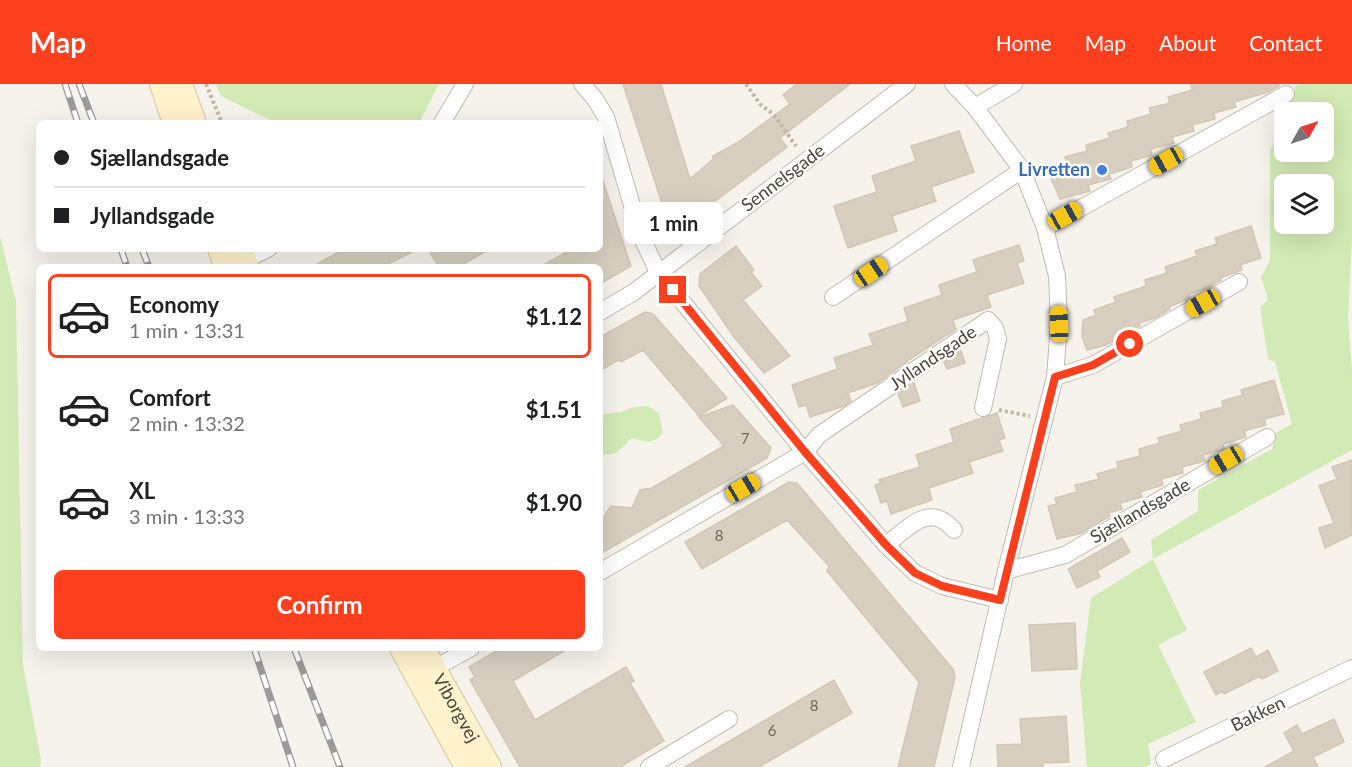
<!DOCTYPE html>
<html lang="en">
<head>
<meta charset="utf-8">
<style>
  :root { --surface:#fff; --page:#f6f6f6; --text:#202124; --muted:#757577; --line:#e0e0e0; --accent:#fc3f1d }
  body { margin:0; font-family:Lato,sans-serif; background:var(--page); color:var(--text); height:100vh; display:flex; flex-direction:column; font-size:22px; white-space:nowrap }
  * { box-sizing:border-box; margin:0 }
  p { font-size:20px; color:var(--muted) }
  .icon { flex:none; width:33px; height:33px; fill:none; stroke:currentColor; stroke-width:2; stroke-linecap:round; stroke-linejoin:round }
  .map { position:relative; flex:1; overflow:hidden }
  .drawer { position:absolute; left:36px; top:180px; width:567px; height:387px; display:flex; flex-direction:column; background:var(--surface); border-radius:9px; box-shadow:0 6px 24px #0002 }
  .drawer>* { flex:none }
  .banner { position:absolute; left:36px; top:36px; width:567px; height:132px; border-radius:9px; box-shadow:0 6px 24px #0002; display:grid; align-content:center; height:132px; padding:0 18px; background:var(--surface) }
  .needle { width:39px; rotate:51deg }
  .controls { position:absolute; left:1274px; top:18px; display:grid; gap:12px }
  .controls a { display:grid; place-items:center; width:60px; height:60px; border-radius:9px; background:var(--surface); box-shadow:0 6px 24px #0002; font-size:30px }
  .end { position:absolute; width:27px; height:27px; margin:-14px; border:8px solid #fc3f1d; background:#fff; box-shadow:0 0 0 3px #fff }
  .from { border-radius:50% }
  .bubble { position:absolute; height:42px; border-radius:9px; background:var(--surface); box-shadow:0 6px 24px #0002; font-size:20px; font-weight:700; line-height:42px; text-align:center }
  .car { position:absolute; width:18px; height:36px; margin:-18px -9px; border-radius:8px; box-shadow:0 0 4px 2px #0007; background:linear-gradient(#f5c518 24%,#345 0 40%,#f5c518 0 76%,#345 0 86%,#f5c518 0) }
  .banner b { display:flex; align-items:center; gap:21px; height:57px; font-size:22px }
  .banner b+b { border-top:2px solid var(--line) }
  .banner i { width:15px; height:15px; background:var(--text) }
  ul { padding:10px 0 0; list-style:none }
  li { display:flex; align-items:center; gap:18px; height:84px; margin:0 12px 9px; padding:0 6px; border:3px solid transparent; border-radius:9px }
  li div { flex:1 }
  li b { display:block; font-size:22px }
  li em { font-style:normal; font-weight:700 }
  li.selected { border-color:var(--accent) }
  li>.icon { width:54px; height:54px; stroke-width:1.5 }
  .action { display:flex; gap:12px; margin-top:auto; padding:12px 18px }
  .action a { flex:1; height:69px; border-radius:9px; background:var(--accent); color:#fff; font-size:24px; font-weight:700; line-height:69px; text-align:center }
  header { display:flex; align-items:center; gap:36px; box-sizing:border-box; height:84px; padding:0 30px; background:var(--accent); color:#fff }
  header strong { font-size:28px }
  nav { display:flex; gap:33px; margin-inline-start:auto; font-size:21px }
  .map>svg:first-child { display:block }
</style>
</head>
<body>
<header>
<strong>Map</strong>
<nav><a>Home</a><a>Map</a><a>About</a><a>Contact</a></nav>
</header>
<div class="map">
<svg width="1352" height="683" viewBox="0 0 1352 683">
  <rect width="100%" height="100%" fill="#f6f3ec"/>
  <path fill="#d2eab5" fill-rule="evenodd" d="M216 0H439L419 39H276L221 12Z
    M1303 0H1352V154L1348 235 1352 288V366L1153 475 1187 546 1158 561 1196 638 1148 660 1151 680 1145 683H1087L1080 599 1091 514 1153 475 1151 456 1198 427V406L1272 365 1277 348 1292 340 1275 278 1268 275 1260 223 1268 216 1261 193 1270 176V67L1284 36V68H1323V28H1287L1295 2ZM1284 100H1323V140H1284Z
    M0 152 16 217 23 581 41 676 40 683H0Z
    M649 322 659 330 663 349C652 361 647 358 632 354L616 369 600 372V332L605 330 621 328 634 323Z"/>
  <path fill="#d8cfc1" stroke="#d3c7b4" stroke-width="1.5" d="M623 0H661L690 95 713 75V72L737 59 790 20 783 11 797 0H850L780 54 787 63 682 142 668 138Z
    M1191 0H1279V2L1268 8 1234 18 1236 23 1214 29 1215 35 1192 41 1194 47 1172 53 1174 59 1151 65 1152 71 1131 77 1132 83 1109 90 1111 95 1088 101 1090 107 1060 115 1047 85 1067 79 1065 73 1087 67 1086 61 1110 54 1108 49 1128 43 1127 37 1151 30 1149 24 1170 19 1168 13 1192 6Z
    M959 47 974 88 931 103 936 117 892 132 897 147 848 164 834 122 877 108 872 92 916 77 911 62Z
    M603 97 631 182 600 200V183H540L572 165H600V98Z
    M1251 142 1261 174 1240 181 1242 186 1220 194 1221 196 1207 204 1189 210 1190 214 1169 223 1170 225 1155 234 1139 239 1140 242 1119 252 1120 254 1106 261 1087 266 1082 253 1083 236 1096 231 1094 226 1116 218 1114 213 1146 202 1145 196 1167 189 1165 183 1197 172 1195 167 1217 160 1215 154Z
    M1019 161 1024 177 1017 179 1024 199 987 211 991 223 953 236 956 245 907 277V278L877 299 848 309 851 317 844 322 810 333 806 321 799 323 792 301 838 285 834 274 873 261 869 250 908 237 904 224 942 211 939 201 977 188 973 176Z
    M736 162 754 186 751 188 762 202 743 216 790 272 764 289 734 253 699 202 700 190Z
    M344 165H418L382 183H312Z
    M428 165H490L458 183H439Z
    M645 228 653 230 727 314 699 332 643 266 621 278 620 275 600 287V253Z
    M961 267 965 279 947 285 944 278Z
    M1274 296 1284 330 1264 335 1266 341 1244 347 1246 353 1223 360 1224 365 1203 371 1205 377 1182 383 1183 389 1161 395 1163 401 1140 408 1142 413 1120 419 1122 425 1108 429 1110 432 1082 449 1057 455 1048 422 1057 420 1055 414 1077 408 1075 401 1099 395 1097 390 1118 384 1117 378 1140 372 1139 365 1160 359 1158 354 1182 347 1180 341 1201 335 1200 329 1223 323 1222 317 1243 311 1241 306Z
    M914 299 920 317 903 323 898 310Z
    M733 321 771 364 767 374 600 470V438L611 422 632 424 640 406 652 404 724 362 699 333Z
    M997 329 1005 354 999 356 1003 367 969 378 973 389 929 404 932 416 891 430 887 417 881 419 875 401 881 399 879 396 920 383 916 371 954 358 950 345Z
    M1352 376V451L1325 464 1319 444 1334 439 1319 402 1337 395 1332 383Z
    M789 398 797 399 953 585 955 593 934 683H898L919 598 827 487 829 482 787 436 702 485 685 458Z
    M1122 454 1130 468 1097 487 1100 493 1077 504 1068 485Z
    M1075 539 1077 585 1032 587 1029 541Z
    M501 564H569L513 597 535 636 626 583 634 597 630 599 664 657 620 683H520L470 596 475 593 469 583Z
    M1251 564 1256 573 1268 566 1278 587 1262 595 1260 592 1224 610 1223 607 1216 611 1204 588Z
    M834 596 852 629 759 683H685Z
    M1066 632 1069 678 1043 679V683H998L997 661 1022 660 1020 635Z
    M1334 635 1344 658 1313 673 1318 683H1265L1294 667 1284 649 1297 641 1302 650Z"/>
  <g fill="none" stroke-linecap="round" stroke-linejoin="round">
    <defs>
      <path id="street" d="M582 0 595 15 606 33 641 152 658 188 805 368 886 461 915 489 942 502 1000 516
        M953 0 975 23 1022 86 1045 144 1057 192 1059 240 1055 293 1006 487 961 683
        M975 23 1014 0
        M442 39 465 0
        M1045 144 1286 10
        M237 179 268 165
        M833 213 1022 86
        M600 228 634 208 907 0
        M1055 293 1093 281 1239 198
        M886 461C909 444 929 417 954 446
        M1006 487 1065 471 1267 353
        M600 488 805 368 819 351 988 236 995 244 998 255 983 324
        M426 589 471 564
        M1164 675 1352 584
        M649 683 729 635"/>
      <g id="secondary">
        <path d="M162 0 175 39"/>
        <path d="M180 0 194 39"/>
        <path d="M220 165 227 183"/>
        <path d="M240 165 247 183"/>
        <path d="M402 564 467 683"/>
        <path id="s1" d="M422 564 489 683"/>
      </g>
    </defs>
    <use href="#street" stroke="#c2bbae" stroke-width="18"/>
    <use href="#secondary" stroke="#d6c79b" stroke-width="26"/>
    <path stroke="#c4b79f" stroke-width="4" stroke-dasharray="3 3" stroke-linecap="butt" d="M206 0 222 39
      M746 0 760 20 774 31 796 62
      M999 326 1030 332"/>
    <use href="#street" stroke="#fff" stroke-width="16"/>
    <use href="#secondary" stroke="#fff3cd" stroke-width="24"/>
    <defs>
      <path id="rail" d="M65 0 78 39
        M79 0 94 39
        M121 165 127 183
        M142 165 149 183
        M254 564 293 683
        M294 564 340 683"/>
    </defs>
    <use href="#rail" stroke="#9a9a9a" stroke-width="7"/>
    <use href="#rail" stroke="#fff" stroke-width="4.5" stroke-dasharray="14" stroke-linecap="butt"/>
  </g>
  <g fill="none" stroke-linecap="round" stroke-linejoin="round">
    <path stroke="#fc3f1d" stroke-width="8" d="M673 206 805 368 886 461 915 489 942 502 1000 516 1055 293 1093 281 1130 260"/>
  </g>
  <circle fill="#3f7fe0" stroke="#fff" stroke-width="2" cx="1102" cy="86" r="6"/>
  <g text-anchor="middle" stroke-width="5" stroke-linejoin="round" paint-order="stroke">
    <g font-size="15" fill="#6e675b">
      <text x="745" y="360">7</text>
      <text x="719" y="457">8</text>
      <text x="814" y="627">8</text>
      <text x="772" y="652">6</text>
    </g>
    <g font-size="18" font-weight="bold" fill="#366cbe" stroke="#fff" text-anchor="end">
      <text x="1090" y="92">Livretten</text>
    </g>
    <g font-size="18" fill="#4b4439" stroke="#fff">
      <text transform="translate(783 94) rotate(-37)" y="6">Sennelsgade</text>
      <text transform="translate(933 274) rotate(-34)" y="6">Jyllandsgade</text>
      <text transform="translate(1140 427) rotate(-30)" y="6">Sjællandsgade</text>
      <text dy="6" stroke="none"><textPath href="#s1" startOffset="69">Viborgvej</textPath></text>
      <text transform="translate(1258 630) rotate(-26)" y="6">Bakken</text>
    </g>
  </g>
</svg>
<div class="controls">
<a><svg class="needle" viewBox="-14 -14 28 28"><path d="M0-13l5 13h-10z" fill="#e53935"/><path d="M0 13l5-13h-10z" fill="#757577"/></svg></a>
<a><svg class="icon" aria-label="layers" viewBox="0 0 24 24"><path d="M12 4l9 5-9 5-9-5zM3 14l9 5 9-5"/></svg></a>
</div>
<i class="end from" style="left:1130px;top:260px"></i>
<i class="end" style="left:673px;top:206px"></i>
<div class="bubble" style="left:624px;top:118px;width:99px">1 min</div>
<i class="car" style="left:1166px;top:77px;rotate:241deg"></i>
<i class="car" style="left:1065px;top:132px;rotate:61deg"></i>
<i class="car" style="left:871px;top:188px;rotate:56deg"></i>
<i class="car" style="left:1203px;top:219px;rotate:241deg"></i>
<i class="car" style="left:1059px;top:240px;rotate:358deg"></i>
<i class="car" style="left:1226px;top:376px;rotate:240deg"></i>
<i class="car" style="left:743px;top:404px;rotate:60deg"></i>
<div class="banner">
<b><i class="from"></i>Sjællandsgade</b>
<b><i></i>Jyllandsgade</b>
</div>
<section class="drawer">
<ul>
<li class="selected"><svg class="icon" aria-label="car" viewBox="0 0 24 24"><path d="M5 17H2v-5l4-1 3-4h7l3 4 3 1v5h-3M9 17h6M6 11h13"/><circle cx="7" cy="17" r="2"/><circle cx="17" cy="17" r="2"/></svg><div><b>Economy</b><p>1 min · 13:31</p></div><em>$1.12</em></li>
<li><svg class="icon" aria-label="car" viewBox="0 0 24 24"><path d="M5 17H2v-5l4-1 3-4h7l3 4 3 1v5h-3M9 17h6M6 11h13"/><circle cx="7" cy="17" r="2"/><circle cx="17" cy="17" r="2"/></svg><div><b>Comfort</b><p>2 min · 13:32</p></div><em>$1.51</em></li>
<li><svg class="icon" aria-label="car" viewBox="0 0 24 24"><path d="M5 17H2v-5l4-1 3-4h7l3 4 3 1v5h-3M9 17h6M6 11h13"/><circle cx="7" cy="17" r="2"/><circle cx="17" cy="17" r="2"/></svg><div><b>XL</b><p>3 min · 13:33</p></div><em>$1.90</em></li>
</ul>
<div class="action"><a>Confirm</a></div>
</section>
</div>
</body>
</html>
